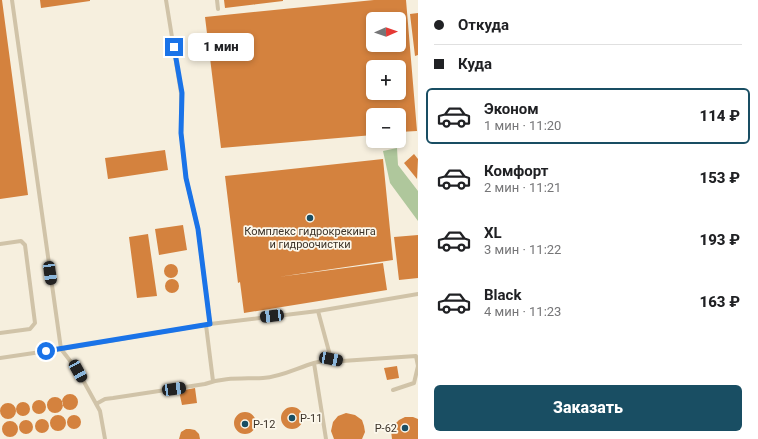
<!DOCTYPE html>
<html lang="ru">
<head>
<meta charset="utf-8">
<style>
  :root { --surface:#fff; --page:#f2f2f2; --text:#202124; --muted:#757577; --line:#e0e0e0; --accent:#194e63 }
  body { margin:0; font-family:Roboto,sans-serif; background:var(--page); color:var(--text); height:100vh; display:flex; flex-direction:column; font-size:15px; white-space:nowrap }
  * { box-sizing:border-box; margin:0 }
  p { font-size:13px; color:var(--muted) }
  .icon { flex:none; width:22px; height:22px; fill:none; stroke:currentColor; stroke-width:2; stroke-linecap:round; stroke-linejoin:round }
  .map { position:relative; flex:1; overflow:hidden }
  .sheet { display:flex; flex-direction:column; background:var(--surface); width:340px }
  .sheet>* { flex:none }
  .hud { display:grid; align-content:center; height:88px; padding:0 16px; background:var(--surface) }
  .needle { width:26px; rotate:88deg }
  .buttons { position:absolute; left:366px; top:12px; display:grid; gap:8px }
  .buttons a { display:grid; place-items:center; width:40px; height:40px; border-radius:6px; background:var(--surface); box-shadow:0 2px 6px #0003; font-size:20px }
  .end { position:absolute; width:18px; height:18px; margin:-9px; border:5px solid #1a73e8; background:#fff; box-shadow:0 0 0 2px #fff }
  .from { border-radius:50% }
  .bubble { position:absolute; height:28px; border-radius:6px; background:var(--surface); box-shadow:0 2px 6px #0003; font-size:13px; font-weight:800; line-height:28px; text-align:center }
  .car { position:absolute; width:12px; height:24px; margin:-12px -6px; border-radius:5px; box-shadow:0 0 3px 1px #0007; background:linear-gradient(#222 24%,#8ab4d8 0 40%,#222 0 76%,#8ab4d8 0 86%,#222 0) }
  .hud b { display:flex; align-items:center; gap:14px; height:38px; font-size:15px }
  .hud b+b { border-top:1px solid var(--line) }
  .hud i { width:10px; height:10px; background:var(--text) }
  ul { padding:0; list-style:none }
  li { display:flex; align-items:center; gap:12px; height:56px; margin:0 8px 6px; padding:0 8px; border:2px solid transparent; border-radius:6px }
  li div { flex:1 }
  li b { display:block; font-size:15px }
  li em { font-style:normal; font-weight:800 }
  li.current { border-color:var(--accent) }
  li>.icon { width:36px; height:36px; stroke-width:1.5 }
  .primary-button { display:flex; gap:8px; margin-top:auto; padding:8px 16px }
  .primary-button a { flex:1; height:46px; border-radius:6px; background:var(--accent); color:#fff; font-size:16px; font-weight:800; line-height:46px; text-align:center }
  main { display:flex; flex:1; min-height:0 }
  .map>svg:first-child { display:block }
</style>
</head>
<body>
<main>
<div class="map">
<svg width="418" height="439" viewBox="0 0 418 439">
  <rect width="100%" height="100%" fill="#f6efde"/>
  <path fill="#afc79c" d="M397 148 398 165 418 191V221L390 183 383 151Z"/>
  <path fill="#d4823e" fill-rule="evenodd" d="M0 0H2L28 195 0 199Z
    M40 0H90V1L41 8Z
    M224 0H283V1L225 8Z
    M374 0H406L417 131 399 132V115H373V135L221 148 205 17ZM373 19H399V45H373ZM373 67H399V93H373Z
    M418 13V55L415 56 410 14Z
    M165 150 168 170 108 179 105 158Z
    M414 154 418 159 417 179 404 163Z
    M383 159 393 260 278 277 383 263 387 290 244 313 240 282 238 283 225 176Z
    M183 225 187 250 159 255 155 229Z
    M148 234 157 296 137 298 129 237Z
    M418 235V278L399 280 394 237Z
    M164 271a7 7 0 1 1 14 0a7 7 0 1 1-14 0Z
    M165 286a7 7 0 1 1 14 0a7 7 0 1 1-14 0Z
    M397 366 399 378 387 380 384 368Z
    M195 388 197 403 182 405 179 391Z
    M62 402a8 8 0 1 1 16 0a8 8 0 1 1-16 0Z
    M47 405a8 8 0 1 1 16 0a8 8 0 1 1-16 0Z
    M32 407a7 7 0 1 1 14 0a7 7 0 1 1-14 0Z
    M16 409a7 7 0 1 1 14 0a7 7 0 1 1-14 0Z
    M0 411a8 8 0 1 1 16 0a8 8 0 1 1-16 0Z
    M281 418a11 11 0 1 1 22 0a11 11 0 1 1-22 0Z
    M234 423a11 11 0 1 1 22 0a11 11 0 1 1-22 0Z
    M346 413 355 415 362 420 364 426 365 432 362 439H334L331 431 333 422 338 416Z
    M67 422a7 7 0 1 1 14 0a7 7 0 1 1-14 0Z
    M50 423a8 8 0 1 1 16 0a8 8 0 1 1-16 0Z
    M405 417H413L418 419V439H392L391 431 394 425 399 420Z
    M35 426a7 7 0 1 1 14 0a7 7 0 1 1-14 0Z
    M19 427a7 7 0 1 1 14 0a7 7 0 1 1-14 0Z
    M2 429a8 8 0 1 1 16 0a8 8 0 1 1-16 0Z
    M186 429H190L195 430 199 434 200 439H179L181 432Z"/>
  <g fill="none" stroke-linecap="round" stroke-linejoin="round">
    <path stroke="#d0c3a8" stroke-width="4" d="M12 0 61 349 78 371 100 411 105 439
      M166 0 181 93V133L186 178 198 229 210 324
      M217 0 218 9
      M0 244 21 241 25 245 35 323 30 329 0 333
      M318 311 331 359 314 363 326 439
      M206 325 213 381
      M0 358 61 349 210 324 318 311 418 294
      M331 359 342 361 416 356 418 366 414 383 393 390
      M96 404 105 399 113 398 205 384C224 377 243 379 263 378 281 377 297 368 314 363"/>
  </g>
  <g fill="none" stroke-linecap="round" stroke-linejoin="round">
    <path stroke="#1a73e8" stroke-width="5" d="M46 351 210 324 198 229 186 178 181 133 182 93 174 47"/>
  </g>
  <g fill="#194e63" stroke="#fcf8ec" stroke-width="1.5">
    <circle cx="310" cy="218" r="4"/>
    <circle cx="292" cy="418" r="4"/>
    <circle cx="245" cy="424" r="4"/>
    <circle cx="405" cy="428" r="4"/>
  </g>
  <g text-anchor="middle" stroke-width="3.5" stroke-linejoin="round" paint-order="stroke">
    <g font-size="11" fill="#3c3329" stroke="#fcf8ec" text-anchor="start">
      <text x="310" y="235" text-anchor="middle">Комплекс гидрокрекинга<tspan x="310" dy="13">и гидроочистки</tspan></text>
      <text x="300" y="422">Р-11</text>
      <text x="253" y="428">Р-12</text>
      <text x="397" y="432" text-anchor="end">Р-62</text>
    </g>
  </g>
</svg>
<div class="buttons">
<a><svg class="needle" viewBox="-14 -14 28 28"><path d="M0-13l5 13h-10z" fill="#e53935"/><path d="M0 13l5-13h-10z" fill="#757577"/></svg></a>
<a>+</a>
<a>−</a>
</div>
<i class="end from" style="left:46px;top:351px"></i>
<i class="end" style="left:174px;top:47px"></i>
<div class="bubble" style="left:188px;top:33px;width:66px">1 мин</div>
<i class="car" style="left:50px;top:273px;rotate:172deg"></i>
<i class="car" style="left:272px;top:316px;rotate:263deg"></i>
<i class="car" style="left:331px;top:359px;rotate:101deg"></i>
<i class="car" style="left:78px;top:371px;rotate:151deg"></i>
<i class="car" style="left:174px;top:389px;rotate:82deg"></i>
</div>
<section class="sheet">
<div class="hud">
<b><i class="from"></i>Откуда</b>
<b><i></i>Куда</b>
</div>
<ul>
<li class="current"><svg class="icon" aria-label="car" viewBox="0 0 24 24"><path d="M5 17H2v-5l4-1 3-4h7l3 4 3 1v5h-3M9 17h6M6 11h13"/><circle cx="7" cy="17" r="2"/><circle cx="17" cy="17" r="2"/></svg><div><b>Эконом</b><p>1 мин · 11:20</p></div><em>114 ₽</em></li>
<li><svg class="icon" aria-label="car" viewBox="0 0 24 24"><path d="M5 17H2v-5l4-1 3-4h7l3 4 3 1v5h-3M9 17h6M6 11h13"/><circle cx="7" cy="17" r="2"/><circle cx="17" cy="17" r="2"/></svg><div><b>Комфорт</b><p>2 мин · 11:21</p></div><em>153 ₽</em></li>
<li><svg class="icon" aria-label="car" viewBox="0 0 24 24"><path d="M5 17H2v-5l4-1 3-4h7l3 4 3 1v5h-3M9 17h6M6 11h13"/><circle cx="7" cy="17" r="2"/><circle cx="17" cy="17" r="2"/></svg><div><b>XL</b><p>3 мин · 11:22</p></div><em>193 ₽</em></li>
<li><svg class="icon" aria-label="car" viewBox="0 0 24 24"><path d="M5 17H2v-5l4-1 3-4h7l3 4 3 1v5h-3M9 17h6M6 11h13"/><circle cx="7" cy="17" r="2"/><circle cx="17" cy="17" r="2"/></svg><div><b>Black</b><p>4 мин · 11:23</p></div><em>163 ₽</em></li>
</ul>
<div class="primary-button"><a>Заказать</a></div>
</section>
</main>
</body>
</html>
